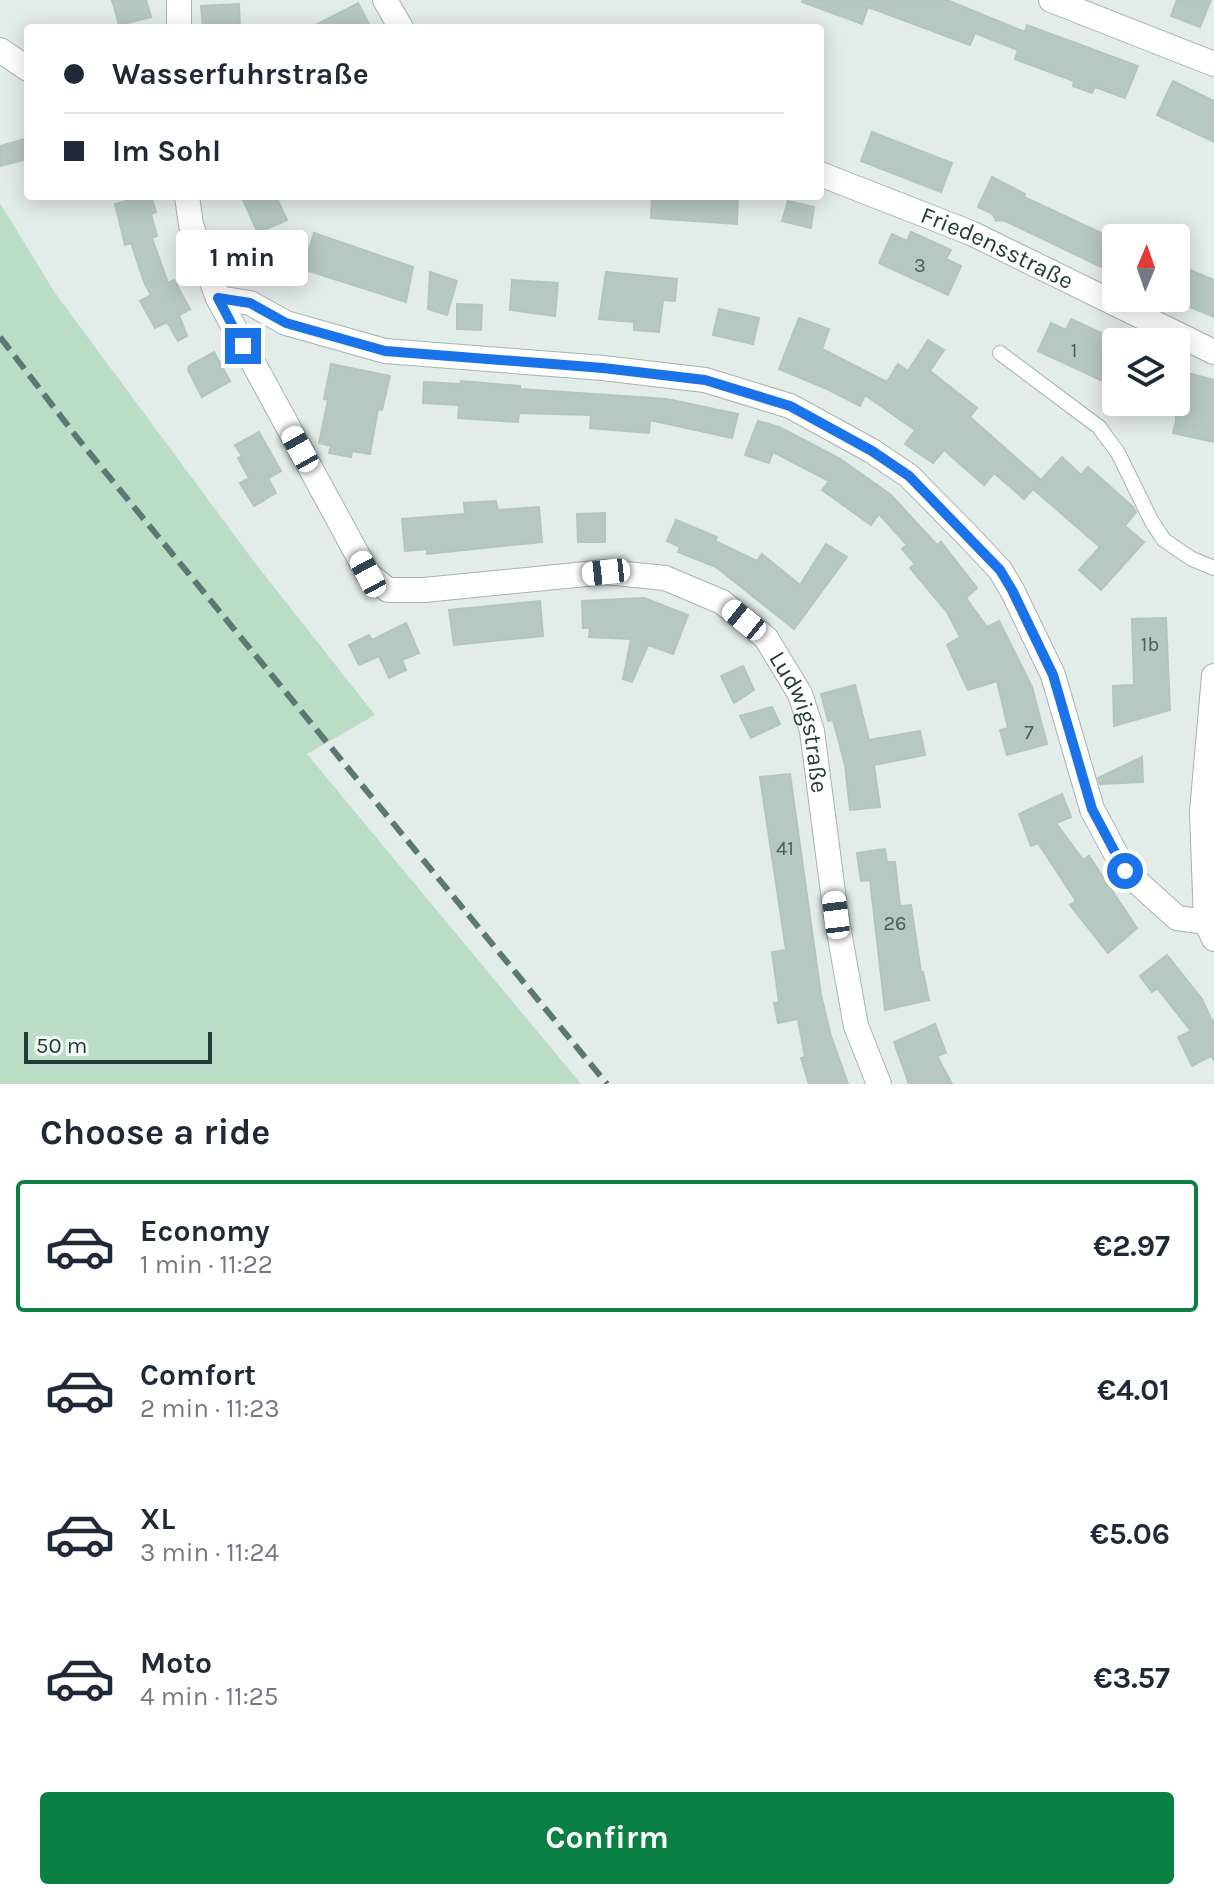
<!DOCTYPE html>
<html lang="en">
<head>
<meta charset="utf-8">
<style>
  :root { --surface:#fff; --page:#f2f2f3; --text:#1f2937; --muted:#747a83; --line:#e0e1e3; --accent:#0b8043 }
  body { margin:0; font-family:Karla,sans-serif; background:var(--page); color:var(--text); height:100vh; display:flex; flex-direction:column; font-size:30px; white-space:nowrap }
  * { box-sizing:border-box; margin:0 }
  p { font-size:26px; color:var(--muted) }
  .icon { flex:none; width:44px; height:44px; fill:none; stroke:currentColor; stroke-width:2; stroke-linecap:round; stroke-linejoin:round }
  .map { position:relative; height:1084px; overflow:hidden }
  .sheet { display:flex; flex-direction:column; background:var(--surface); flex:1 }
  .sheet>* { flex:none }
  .top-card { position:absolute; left:24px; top:24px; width:800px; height:176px; border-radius:8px; box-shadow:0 4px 20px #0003; display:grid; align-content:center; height:176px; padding:0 40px; background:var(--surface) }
  .needle { width:52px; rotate:2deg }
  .fabs { position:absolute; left:1102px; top:224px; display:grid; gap:16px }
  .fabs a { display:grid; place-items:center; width:88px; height:88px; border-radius:8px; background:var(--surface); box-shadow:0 4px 20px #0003; font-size:40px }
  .scale { position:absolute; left:24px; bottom:20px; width:188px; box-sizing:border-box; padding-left:8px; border:4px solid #223d36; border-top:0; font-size:22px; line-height:28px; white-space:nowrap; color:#223d36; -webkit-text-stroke:6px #f2f8f5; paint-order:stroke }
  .end { position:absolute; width:36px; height:36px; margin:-18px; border:10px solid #1a73e8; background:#fff; box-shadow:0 0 0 4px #fff }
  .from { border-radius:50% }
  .bubble { position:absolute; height:56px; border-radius:8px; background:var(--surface); box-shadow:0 4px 20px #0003; font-size:26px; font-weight:700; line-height:56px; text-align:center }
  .car { position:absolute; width:24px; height:48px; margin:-24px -12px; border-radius:10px; box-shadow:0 0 6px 2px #0007; background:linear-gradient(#fff 24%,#345 0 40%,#fff 0 76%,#345 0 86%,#fff 0) }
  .top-card b { display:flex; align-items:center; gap:28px; height:76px; font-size:30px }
  .top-card b+b { border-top:2px solid var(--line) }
  .top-card i { width:20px; height:20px; background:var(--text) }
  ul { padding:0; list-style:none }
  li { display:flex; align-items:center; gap:24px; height:132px; margin:0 16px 12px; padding:0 24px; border:4px solid transparent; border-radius:8px }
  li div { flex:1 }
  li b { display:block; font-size:30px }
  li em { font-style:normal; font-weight:700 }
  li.active { border-color:var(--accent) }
  li>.icon { width:72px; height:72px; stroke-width:1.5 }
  h2 { padding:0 40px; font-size:36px; line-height:96px }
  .action { display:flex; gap:16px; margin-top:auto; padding:16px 40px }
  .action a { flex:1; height:92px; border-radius:8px; background:var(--accent); color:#fff; font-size:32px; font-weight:700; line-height:92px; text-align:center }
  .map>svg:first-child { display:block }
</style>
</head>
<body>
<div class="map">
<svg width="1214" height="1084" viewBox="0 0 1214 1084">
  <rect width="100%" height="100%" fill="#e2ece8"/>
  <path fill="#bbddc5" d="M0 203 55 293 255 563 375 715 307 754 581 1084H0Z"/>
  <path fill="#b7c7c1" stroke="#b4c5bf" stroke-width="2" d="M112 0H146L151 17 119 25Z
    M803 0H947L1025 32 1027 25 1138 66 1125 98 1095 87 1092 93 1073 86 1074 81 1015 59 1018 50 975 33 970 45 868 7 862 24 802 2Z
    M1177 0H1211L1200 27 1171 16Z
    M358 3 371 28H310Z
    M239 4 240 28H203L201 6Z
    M1173 81 1214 101V142L1157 115Z
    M872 132 952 163 941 192 861 161Z
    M28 138V159L0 166V146Z
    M992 177 1025 194 1024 197 1116 240V274L1003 220 996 221 993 214 978 207Z
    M146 196H151L156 212 151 214 157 236 152 238 168 283 174 280 190 309 179 315 187 336 178 341 167 322 155 328 140 301 151 295 144 282 131 243 125 245 115 204Z
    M241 196H276L287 220 258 233Z
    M652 196H738L737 224 651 218Z
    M788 201 814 207 811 228 782 221Z
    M911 232 951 250 946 259 961 266 948 295 879 263 892 234 907 241Z
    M314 233 413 267 406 302 303 269Z
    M1176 264 1214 280V317L1176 301Z
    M430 272 457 281 447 315 428 309Z
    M606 272 677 279 675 301 663 300 659 332 634 330V322L599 319Z
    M512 280 558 283 555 316 510 310Z
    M457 304 482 305 481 330 457 329Z
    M719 309 759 318 753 344 713 335Z
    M799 318 829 329 822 349 887 382 898 364 908 371 928 340 944 350 930 371 977 408 970 417 1041 480 1024 499 994 473 984 485 944 450 933 463 905 444 915 430 865 395 860 406 827 389 779 369Z
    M1071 319 1110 337 1105 348 1116 353V362L1107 383 1038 351 1051 323 1066 330Z
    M214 352 230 381 202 397 188 370 189 366Z
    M331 364 390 376 382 410 378 409 370 454 352 451 351 457 329 453 331 446 319 443 328 400 324 399Z
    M1176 370 1214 380V442L1173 433 1176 421Z
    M461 381 520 386V389L667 399 738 414 732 438 650 420 649 433 590 428 591 415 519 413 518 422 458 418 459 405 423 403 424 382 460 384Z
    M758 421 779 427 839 458 891 495 937 545 941 542 977 588 966 598 987 627 999 621 1032 687 1047 744 1007 755 1000 730 1008 728 997 681 968 690 947 645 960 637 947 612 910 568 915 564 902 549 907 545 879 514 871 525 822 490 829 481 773 452 769 463 745 455Z
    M259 432 281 471 268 478 276 493 254 506 240 483 249 478 238 458 242 456 235 445Z
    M1062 457 1081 475 1088 467 1133 507 1136 512 1125 526 1144 542 1101 590 1079 570 1100 547 1033 489Z
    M496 501 498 510 539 507 542 542 427 554V549L405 551 402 519 465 514 464 503Z
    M605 513V542H578L577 514Z
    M676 520 717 537 715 541 757 561 762 554 800 585 826 544 847 557 794 629 716 567 678 552 680 547 667 541Z
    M644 598 688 615 673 654 648 645 632 682 623 679 631 639 589 637 590 628H583L582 601Z
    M540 601 543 636 454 645 449 610Z
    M1166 618 1170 710 1114 726 1113 686 1134 685 1132 619Z
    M406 623 419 653 402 660 406 670 389 678 379 656 359 665 349 645 369 635 372 640Z
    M743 666 754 690 734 703 721 676Z
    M855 685 869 740 920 731 925 755 874 765 880 807 850 810 845 765 833 720 828 721 821 694Z
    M772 707 780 724 751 738 740 716Z
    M1142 757 1143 782 1100 784 1098 778Z
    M790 774 821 995 831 1036 848 1084H809L801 1058 805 1057 798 1019 778 1023 774 1003 779 1002 772 952 786 950 760 777Z
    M1062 794 1071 817 1056 823 1083 860 1089 856 1137 928 1108 953 1070 905 1076 901 1038 843 1031 846 1019 814Z
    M885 849 887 862H895L900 906 911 905 921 972H923L929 1000 885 1010 870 880 861 881 857 853Z
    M1167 955 1202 999 1212 1021 1214 1020V1060L1211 1056 1192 1066 1178 1037 1191 1031 1157 988 1152 992 1140 976Z
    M935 1024 946 1053 937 1056 952 1084H909L894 1042Z"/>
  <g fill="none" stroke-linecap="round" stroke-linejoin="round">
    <defs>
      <path id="service" d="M1000 353 1099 427 1118 453 1152 522 1164 540 1192 559 1214 568"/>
      <g id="minor">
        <path d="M179 0V28"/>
        <path d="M385 0 401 28"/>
        <path d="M1051 0 1214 64"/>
        <path d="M0 50 28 69"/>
        <path id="s1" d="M820 174 971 233 1214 352"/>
        <path id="s2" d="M187 196 191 225 218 298 368 574 388 590H424L606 572 665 578 722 602 766 638 800 694 812 731 836 915 856 1026 879 1084"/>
        <path d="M218 298 250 303 286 323 385 351 603 368 705 380 790 406 872 451 909 476 972 540 1000 570 1012 590 1053 675 1092 809 1125 871 1177 918 1206 922"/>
        <path d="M1214 676 1202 812 1206 922 1214 939"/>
      </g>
    </defs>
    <use href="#service" stroke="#a5b4af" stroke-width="16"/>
    <use href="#minor" stroke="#a5b4af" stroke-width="26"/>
    <use href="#service" stroke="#fff" stroke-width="14"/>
    <use href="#minor" stroke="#fff" stroke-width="24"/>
    <path stroke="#5c7872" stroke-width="6" stroke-dasharray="16 8" stroke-linecap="butt" d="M0 337 79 440 607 1084"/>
  </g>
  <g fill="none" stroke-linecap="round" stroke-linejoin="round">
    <path stroke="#1a73e8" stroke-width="10" d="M243 346 218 298 250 303 286 323 385 351 603 368 705 380 790 406 872 451 909 476 1000 570 1012 590 1053 675 1092 809 1125 871"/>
  </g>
  <g text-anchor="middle" stroke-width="7" stroke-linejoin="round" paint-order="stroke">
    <g font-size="20" fill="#476059">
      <text x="920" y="272">3</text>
      <text x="1074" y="357">1</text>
      <text x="1150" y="651">1b</text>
      <text x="1029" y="739">7</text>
      <text x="785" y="855">41</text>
      <text x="895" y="930">26</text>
    </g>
    <g font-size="24" fill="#223d36" stroke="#f2f8f5">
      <text dy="8" stroke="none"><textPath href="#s1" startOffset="192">Friedensstraße</textPath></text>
      <text dy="8" stroke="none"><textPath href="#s2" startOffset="936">Ludwigstraße</textPath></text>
    </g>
  </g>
</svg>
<div class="fabs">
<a><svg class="needle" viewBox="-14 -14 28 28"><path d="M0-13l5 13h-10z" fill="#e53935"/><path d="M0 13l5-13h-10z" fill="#747a83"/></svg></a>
<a><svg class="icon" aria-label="layers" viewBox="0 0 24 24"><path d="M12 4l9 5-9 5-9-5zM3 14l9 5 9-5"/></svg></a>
</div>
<div class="scale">50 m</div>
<i class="end from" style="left:1125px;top:871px"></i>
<i class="end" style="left:243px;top:346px"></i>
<div class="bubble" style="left:176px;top:230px;width:132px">1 min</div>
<i class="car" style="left:300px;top:449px;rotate:331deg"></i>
<i class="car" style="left:606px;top:572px;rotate:264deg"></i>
<i class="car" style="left:368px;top:574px;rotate:332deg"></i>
<i class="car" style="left:744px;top:620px;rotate:309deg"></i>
<i class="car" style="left:836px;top:915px;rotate:353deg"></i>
<div class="top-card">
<b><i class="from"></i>Wasserfuhrstraße</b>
<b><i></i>Im Sohl</b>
</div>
</div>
<section class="sheet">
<h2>Choose a ride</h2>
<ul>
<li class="active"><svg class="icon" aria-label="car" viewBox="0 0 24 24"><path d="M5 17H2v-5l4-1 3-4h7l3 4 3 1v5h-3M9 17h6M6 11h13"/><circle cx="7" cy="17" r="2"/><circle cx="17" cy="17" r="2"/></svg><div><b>Economy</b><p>1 min · 11:22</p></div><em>€2.97</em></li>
<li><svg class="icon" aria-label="car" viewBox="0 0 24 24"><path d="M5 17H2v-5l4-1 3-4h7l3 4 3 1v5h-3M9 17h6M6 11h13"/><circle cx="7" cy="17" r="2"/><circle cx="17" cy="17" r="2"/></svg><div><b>Comfort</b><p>2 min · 11:23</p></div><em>€4.01</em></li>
<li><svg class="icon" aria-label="car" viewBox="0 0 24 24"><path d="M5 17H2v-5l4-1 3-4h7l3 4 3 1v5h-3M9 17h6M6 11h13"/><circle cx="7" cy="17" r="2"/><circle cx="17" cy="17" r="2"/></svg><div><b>XL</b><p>3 min · 11:24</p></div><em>€5.06</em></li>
<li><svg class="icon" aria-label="car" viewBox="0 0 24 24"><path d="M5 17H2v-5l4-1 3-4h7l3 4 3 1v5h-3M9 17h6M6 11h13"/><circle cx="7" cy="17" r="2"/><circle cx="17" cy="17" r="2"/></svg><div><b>Moto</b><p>4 min · 11:25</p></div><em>€3.57</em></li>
</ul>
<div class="action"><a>Confirm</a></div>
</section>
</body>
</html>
